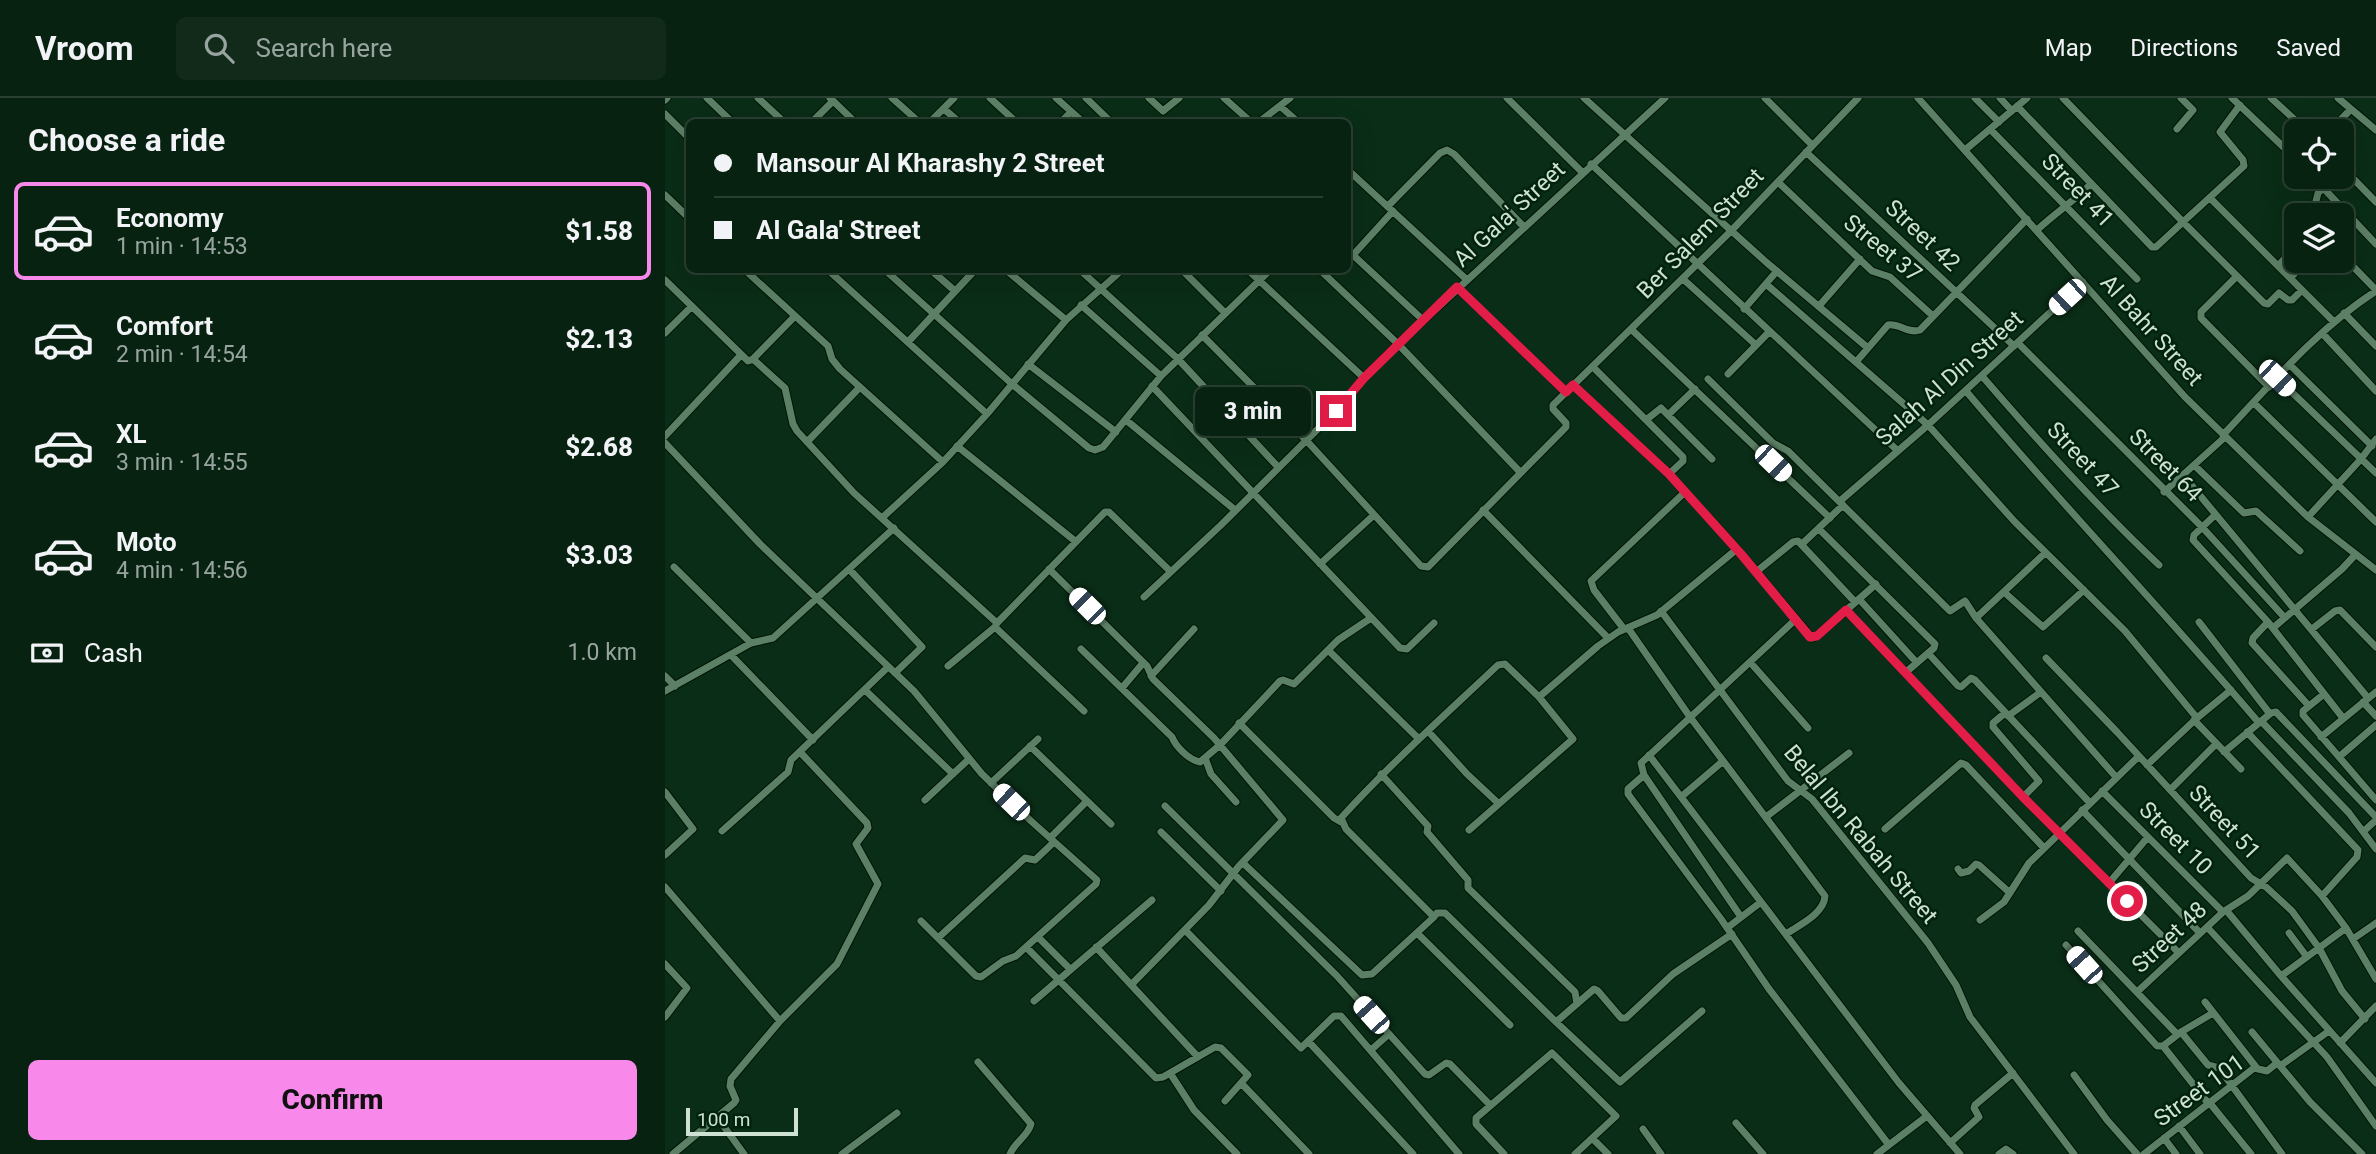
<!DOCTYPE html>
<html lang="en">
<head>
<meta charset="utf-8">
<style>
  :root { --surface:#082211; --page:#112a1a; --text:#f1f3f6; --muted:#98a49f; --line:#293f31; --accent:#f888ea }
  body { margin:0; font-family:Roboto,sans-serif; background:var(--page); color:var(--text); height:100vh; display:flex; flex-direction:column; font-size:26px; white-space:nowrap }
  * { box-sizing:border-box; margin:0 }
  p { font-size:23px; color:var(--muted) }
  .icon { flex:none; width:38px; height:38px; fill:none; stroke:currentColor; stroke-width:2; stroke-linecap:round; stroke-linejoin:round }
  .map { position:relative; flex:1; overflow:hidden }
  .sheet { display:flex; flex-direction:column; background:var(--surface); width:665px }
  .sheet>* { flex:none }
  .hud { position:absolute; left:21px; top:21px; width:665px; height:154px; border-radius:10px; box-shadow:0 7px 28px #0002,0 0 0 2px var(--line); display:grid; align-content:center; height:154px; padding:0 28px; background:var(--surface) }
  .controls { position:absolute; left:1619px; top:21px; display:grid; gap:14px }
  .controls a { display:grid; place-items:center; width:70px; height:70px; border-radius:10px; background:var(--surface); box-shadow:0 7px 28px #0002,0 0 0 2px var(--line); font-size:35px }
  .scale { position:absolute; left:21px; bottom:18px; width:112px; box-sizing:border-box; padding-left:7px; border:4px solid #cee1d2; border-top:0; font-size:19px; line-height:24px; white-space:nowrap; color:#cee1d2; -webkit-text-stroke:5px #01230d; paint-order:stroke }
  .end { position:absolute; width:32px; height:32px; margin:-16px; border:9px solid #e11d48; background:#fff; box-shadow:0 0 0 4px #fff }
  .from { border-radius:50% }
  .bubble { position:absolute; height:49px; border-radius:10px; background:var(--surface); box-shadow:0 7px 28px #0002,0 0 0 2px var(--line); font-size:23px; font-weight:800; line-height:49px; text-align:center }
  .car { position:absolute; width:21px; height:42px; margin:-21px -10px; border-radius:9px; box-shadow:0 0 5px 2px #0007; background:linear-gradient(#fff 24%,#345 0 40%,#fff 0 76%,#345 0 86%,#fff 0) }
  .hud b { display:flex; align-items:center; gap:24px; height:66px; font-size:26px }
  .hud b+b { border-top:2px solid var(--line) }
  .hud i { width:18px; height:18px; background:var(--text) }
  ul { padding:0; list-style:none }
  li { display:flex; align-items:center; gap:21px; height:98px; margin:0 14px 10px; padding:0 14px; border:4px solid transparent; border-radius:10px }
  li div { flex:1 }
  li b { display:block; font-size:26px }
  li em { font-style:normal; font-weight:800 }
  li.on { border-color:var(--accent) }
  li>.icon { width:63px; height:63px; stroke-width:1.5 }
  h2 { padding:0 28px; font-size:32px; line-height:84px }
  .pay { display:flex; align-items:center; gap:18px; height:77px; padding:0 28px; font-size:26px }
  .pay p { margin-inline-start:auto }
  .primary-button { display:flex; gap:14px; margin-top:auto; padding:14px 28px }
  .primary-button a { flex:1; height:80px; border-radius:10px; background:var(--accent); color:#111; font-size:28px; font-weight:800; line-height:80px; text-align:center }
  header { display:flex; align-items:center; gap:42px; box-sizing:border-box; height:98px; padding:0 35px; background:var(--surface); border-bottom:2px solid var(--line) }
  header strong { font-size:33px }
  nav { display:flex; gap:38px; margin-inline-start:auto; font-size:24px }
  .search { width:490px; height:63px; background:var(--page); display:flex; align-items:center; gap:18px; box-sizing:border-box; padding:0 24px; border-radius:10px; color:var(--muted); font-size:26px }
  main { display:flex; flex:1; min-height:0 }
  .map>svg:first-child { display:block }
</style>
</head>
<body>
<header>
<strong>Vroom</strong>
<div class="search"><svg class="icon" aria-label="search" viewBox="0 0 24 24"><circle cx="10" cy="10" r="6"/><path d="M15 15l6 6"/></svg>Search here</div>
<nav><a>Map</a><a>Directions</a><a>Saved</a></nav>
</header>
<main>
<section class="sheet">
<h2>Choose a ride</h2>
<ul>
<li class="on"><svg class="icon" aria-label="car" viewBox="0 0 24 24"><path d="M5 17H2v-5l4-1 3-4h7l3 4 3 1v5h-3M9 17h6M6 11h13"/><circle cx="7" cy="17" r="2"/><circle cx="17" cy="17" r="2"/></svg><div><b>Economy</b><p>1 min · 14:53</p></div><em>$1.58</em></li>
<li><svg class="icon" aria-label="car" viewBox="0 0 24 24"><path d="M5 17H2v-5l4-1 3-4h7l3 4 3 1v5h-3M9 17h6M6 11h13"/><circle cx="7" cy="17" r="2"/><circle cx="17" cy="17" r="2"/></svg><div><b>Comfort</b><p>2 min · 14:54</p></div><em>$2.13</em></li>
<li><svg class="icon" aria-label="car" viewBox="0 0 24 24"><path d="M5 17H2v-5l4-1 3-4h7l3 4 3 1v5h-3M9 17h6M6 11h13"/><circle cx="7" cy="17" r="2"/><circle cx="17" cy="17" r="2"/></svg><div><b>XL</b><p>3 min · 14:55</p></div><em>$2.68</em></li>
<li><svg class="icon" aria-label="car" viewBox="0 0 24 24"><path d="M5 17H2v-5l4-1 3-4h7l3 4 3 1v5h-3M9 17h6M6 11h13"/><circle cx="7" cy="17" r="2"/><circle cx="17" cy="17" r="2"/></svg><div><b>Moto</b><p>4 min · 14:56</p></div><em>$3.03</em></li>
</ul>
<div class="pay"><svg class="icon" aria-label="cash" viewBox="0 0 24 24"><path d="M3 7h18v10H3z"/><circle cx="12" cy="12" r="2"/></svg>Cash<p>1.0 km</p></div>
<div class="primary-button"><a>Confirm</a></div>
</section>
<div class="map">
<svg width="1711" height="1056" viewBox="0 0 1711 1056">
  <rect width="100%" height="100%" fill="#0a2d17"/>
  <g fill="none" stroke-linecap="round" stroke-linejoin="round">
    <defs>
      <path id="minor" d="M42 0 67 24
        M93 0 119 24
        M165 0 190 24
        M227 0 254 24
        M325 0 351 24
        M391 0 418 24
        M421 0 446 24
        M484 0 498 13 514 0
        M559 0 586 24
        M842 0 917 74
        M919 0 1101 164 1203 250
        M1100 0 1147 47
        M1253 0 1520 299 1643 419 1711 472
        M1310 0 1334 24
        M1335 0 1347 13
        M1567 0 1631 61
        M1606 0 1642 33
        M1673 0 1711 32
        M0 2 2 0
        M1575 7 1555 34 1578 62 1579 68 1518 124 1599 205 1603 206 1614 195 1623 202H1627L1637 192
        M615 8 633 24
        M1352 8 1487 149H1491L1518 124 1398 0
        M279 11 294 24
        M0 16 24 40
        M147 24 168 3
        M265 24 289 0
        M396 24 406 14
        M594 24 625 0
        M1325 31 1472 181
        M1512 31 1528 12 1516 0
        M1665 33 1685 12
        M1300 52 1362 0
        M1141 54 1349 248
        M926 66 1233 353
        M1676 68 1711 104
        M682 71 801 181
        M1648 79 1711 146
        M1113 84 1207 173 1225 179 1268 218
        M0 97 24 120
        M1545 100 1669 224
        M723 108 775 55 782 52 789 56 858 128
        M728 113 688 157 758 222
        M1639 117 1650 107 1653 95 1658 90
        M1631 125V131
        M1676 130 1686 119
        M1372 132C1390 115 1409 103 1426 86
        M1676 156 1711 192
        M1613 168 1631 148
        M80 172 163 248 167 261 175 271 278 364
        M163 172 322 316
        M220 172 347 286 424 350 430 352 438 349 496 278 605 172
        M266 172 290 193
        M341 172 401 222
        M415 172 513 261 613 369
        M517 172 560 215
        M583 172 699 280
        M655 172 733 246 855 374
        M1572 178 1536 214V220L1604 289
        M1625 180 1642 163
        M1018 181 1091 247
        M0 182 83 263 88 261 130 218
        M1101 186 1263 327 1349 423 1460 533 1532 620
        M792 189 901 294
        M416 207 496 278
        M1154 208 1195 161
        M1079 211 1112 173
        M1679 215 1711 248
        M967 232 1165 420
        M0 235 26 209
        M1657 235 1711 293
        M537 237 641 342 756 468 763 469 901 329V325L888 311V307L1066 133 1193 0
        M243 244 310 172
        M1353 245 1537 429 1620 520
        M88 261 120 290 128 326 132 333 189 395 332 525 440 414H444L505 473
        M1191 264 1223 227C1234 225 1243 236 1255 232L1362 121
        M363 266 451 334
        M1625 267 1707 348
        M928 269 1018 359V363L1004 376
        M1063 276 1104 234
        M1317 278C1373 343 1431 408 1494 467
        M1612 280 1711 375
        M1043 281 1108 345 1123 353 1285 513 1300 503 1311 520 1451 679
        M908 287 1004 376 1072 451
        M487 288 735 550 742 551 769 525
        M1301 293C1396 406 1498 512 1594 625
        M1589 305 1711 424
        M1003 317 1030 291
        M461 322 570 412
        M981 322 996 310 1047 361
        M1558 337C1606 286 1652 231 1711 193
        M0 338 75 258
        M142 344 195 289
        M0 345 95 446 249 593 317 676 366 723 432 782 431 786 351 858 338 863 316 879 311 878 256 823
        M292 348 410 443
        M1529 367 1579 415 1591 413 1635 453
        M1518 377 1703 600
        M1499 394 1560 339
        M1175 403 1263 327 1418 184
        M818 412 943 540
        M1550 417 1529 437 1528 442 1603 524 1678 620
        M218 419 278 364 322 316 401 222 457 172
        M1643 419 1696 361 1711 341
        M1154 431 1270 546 1269 550 1240 575
        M1137 446 1178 407
        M655 466 709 417
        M9 469 86 545
        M184 471 257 549 230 575
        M384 471 482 568 488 581 549 640 618 722 574 768 544 807 467 886
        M1091 474 1128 444 1133 443 1190 504
        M1339 494 1378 529 1419 492
        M479 499 556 427 671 313 699 280 733 246 1000 0
        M1194 501 1252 565
        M1181 512 1358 699 1514 855
        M996 513 1123 683 1147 701 1263 845 1291 887 1305 919 1409 1056
        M1311 520 1380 455
        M1534 524 1605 616
        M1603 524 1588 540 1587 545 1644 608
        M332 525 330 529 419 613
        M963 530 1025 619 1160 798C1159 816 1134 827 1121 836
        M1608 530 1677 471 1690 457
        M959 531 929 492 926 483 1020 394
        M1647 531 1670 513 1675 512 1711 549
        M416 551 507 639C511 649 524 662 535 664L555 647 615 583 618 582 629 586 673 542 706 520
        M663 552 754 641
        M1263 555 1293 588 1296 589 1306 580 1310 582 1425 705
        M66 557 148 642
        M1381 560 1452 634 1586 780 1601 789 1627 813 1654 850 1677 893 1700 921
        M1085 564 1143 630
        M283 568 330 529
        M0 578 10 588
        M486 578 529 531
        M457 590 478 565
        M0 593 86 545 108 540 229 430
        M201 593 288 676
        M1659 596 1638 613V617L1711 702
        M874 599 933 548 953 534 992 517 1072 451 1147 540 1152 538 1211 486
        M1698 604 1711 618
        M1340 615 1328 625V629L1374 683 1358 699
        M1343 618 1376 594
        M1529 622 1576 671
        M1596 623 1684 715 1711 751
        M574 625 669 720 676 724
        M763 633 802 676 833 705
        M1582 634 1693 752 1692 759 1657 798
        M1656 639 1711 594
        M365 648 446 726
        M1559 654 1606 615 1611 614 1711 719
        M984 657 1234 985 1295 1056
        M1674 659 1711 627
        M540 660 546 676 571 704
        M1482 667 1532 620 1566 592
        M716 676 763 728 762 734 803 782V790L910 894 912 906
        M979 677 963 691V696L1056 821 1104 891 1224 1047
        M326 685 373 641
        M1505 692 1551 646
        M1437 693 1558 814
        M0 694 28 731 0 757
        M1016 699 1058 663
        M260 702 304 661
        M500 708 672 878 760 976 764 977 781 965 785 966 825 1007
        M1417 712 1535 835
        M1101 719 1184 655
        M1220 731 1296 665 1301 667 1379 750
        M57 733 123 674 126 662 223 569
        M1699 733 1711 722
        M496 734 556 793
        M385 740 422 703
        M578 765 697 877 707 876 769 819 681 731 676 720C725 666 780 617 833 567L840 566 874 599 908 641 804 732
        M1293 771 1296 775 1304 773 1311 766 1314 767 1345 795
        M1444 785 1483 739
        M0 789 115 923 66 981 65 988 71 1002 69 1005 8 1056
        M1561 812 1616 878 1711 985
        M769 819 772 815H780L891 924 929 891 933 893 956 920H961L1008 876 1067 836
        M1076 819 979 677 976 665 1130 522
        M1315 822 1339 804 1364 765 1474 658
        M1542 829 1662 959 1711 1028
        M1062 830 1096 804
        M520 832 636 950 669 918H676L794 1056
        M1413 833 1512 936
        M752 835 845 927
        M1624 835 1642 859
        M373 839 405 871
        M273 840 360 760 370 762 389 744
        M1688 841 1711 825
        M1401 847 1492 948H1498L1543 1005
        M361 849 491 980 498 979 550 949 556 950 583 977 560 1003
        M431 849 533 959
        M0 866 22 890 0 919
        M1616 878 1681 830
        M1472 894 1542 829 1558 814 1583 798 1622 760 1657 798 1681 830 1711 881
        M369 903 487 802
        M1540 904 1591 969
        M115 923 172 866 213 786 191 746 203 730 202 725 135 654
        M891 924 955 984 1037 913
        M1516 934 1543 967 1554 970 1617 1056
        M1587 934 1645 1004 1697 1056
        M643 943 748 1056
        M1675 945 1711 908
        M1498 948 1516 934 1548 915
        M706 952 724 936
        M313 964 366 1026C363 1038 350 1044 345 1056
        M1615 968 1664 933
        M505 975 529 1012 572 1056
        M1409 977 1442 1022 1472 1056
        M577 986 644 1056
        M1544 1004 1586 1056
        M52 1019 79 1056
        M1071 1025 1098 1056
        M1514 1028 1535 1056
        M978 1031 996 1056
        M1499 1040 1511 1056
        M928 1041 943 1056
        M1285 1045 1314 1019 1309 1010 1310 1007 1348 975
        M177 1056 232 1015
        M839 1056 811 1026V1020L887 955 951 1018 910 1056
        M1212 1056 1262 1018
        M1334 1056 1341 1051 1348 1056
        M1479 1056 1589 970 1602 973 1612 965"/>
    </defs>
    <use href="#minor" stroke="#001405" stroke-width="9"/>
    <use href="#minor" stroke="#5c8065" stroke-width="7"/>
  </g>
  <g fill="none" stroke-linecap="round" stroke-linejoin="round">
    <path stroke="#e11d48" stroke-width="9" d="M671 313 699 280 792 189 901 294 908 287 1004 376 1076 456 1145 539 1152 538 1181 512 1358 699 1462 803"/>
  </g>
  <g text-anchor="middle" stroke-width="5" stroke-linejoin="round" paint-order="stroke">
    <g font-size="23" fill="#cee1d2" stroke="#01230d">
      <text transform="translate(1413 92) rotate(46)" y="8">Street 41</text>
      <text transform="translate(844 116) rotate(-43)" y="8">Al Gala' Street</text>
      <text transform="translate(1035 135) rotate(-46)" y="8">Ber Salem Street</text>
      <text transform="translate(1258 137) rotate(43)" y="8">Street 42</text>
      <text transform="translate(1218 150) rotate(39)" y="8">Street 37</text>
      <text transform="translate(1487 232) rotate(48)" y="8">Al Bahr Street</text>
      <text transform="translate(1284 280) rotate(-42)" y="8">Salah Al Din Street</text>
      <text transform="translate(1418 361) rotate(47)" y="8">Street 47</text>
      <text transform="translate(1501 367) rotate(45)" y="8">Street 64</text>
      <text transform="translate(1560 724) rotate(47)" y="8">Street 51</text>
      <text transform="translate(1196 736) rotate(50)" y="8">Belal Ibn Rabah Street</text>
      <text transform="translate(1511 740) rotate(45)" y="8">Street 10</text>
      <text transform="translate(1504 839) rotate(-43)" y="8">Street 48</text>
      <text transform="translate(1534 992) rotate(-36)" y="8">Street 101</text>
    </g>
  </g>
</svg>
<div class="controls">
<a><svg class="icon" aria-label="locate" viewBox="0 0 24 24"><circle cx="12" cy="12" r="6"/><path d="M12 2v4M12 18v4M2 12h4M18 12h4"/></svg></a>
<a><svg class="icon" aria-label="layers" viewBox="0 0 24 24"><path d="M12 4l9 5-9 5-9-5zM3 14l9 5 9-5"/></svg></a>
</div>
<div class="scale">100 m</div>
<i class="end from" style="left:1462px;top:803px"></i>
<i class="end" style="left:671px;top:313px"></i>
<div class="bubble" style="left:530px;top:289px;width:116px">3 min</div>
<i class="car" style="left:1402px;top:199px;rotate:227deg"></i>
<i class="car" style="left:1612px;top:280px;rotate:134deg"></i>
<i class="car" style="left:1108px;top:365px;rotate:134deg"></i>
<i class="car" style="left:422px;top:508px;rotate:315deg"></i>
<i class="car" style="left:346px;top:704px;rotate:314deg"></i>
<i class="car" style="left:1419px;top:867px;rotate:318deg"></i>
<i class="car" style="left:706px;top:917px;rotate:318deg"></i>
<div class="hud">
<b><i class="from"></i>Mansour Al Kharashy 2 Street</b>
<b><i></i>Al Gala' Street</b>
</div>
</div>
</main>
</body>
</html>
